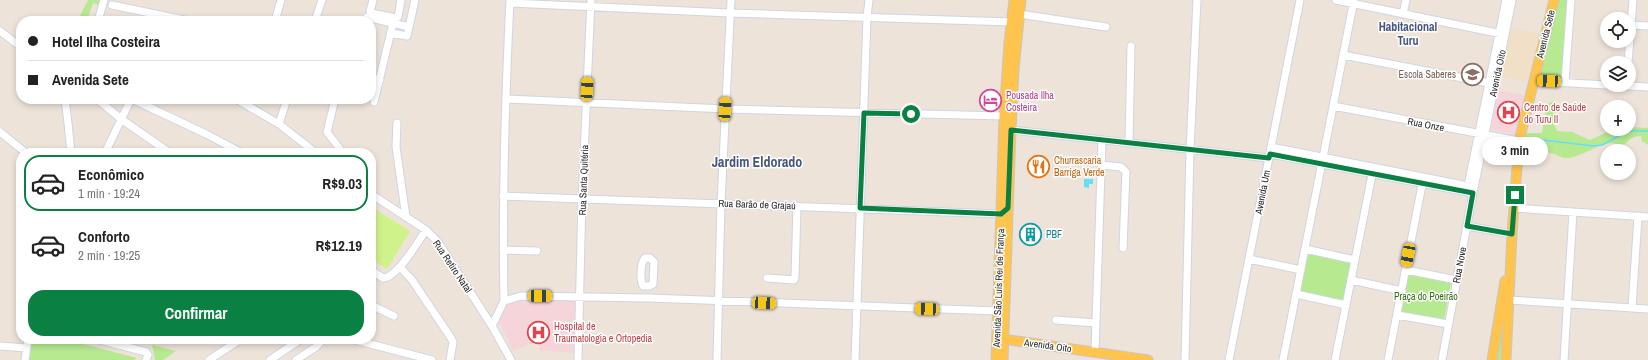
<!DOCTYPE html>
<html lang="pt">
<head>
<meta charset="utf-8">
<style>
  :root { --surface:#fff; --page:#f2f2f2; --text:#222; --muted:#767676; --line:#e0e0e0; --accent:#0b8043 }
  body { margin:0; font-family:"Archivo Narrow",sans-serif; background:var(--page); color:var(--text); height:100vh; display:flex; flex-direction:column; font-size:15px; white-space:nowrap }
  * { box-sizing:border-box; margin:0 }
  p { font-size:13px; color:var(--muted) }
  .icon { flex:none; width:22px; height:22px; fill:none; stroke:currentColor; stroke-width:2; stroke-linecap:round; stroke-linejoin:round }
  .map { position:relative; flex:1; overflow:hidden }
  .details { position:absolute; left:16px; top:148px; width:360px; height:196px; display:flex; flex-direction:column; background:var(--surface); border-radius:16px; box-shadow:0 2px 6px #0003 }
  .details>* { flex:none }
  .banner { position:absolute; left:16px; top:16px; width:360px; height:88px; border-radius:16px; box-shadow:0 2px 6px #0003; display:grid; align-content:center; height:88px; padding:0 12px; background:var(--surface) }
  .fabs { position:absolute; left:1600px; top:12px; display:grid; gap:8px }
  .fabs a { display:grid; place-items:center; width:36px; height:36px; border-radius:50%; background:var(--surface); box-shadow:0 2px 6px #0003; font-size:20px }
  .end { position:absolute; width:18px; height:18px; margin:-9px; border:5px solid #0b8043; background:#fff; box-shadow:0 0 0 2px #fff }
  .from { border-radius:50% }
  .bubble { position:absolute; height:28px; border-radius:14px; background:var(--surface); box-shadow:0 2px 6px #0003; font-size:13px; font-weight:700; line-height:28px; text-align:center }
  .car { position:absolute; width:12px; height:24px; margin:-12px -6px; border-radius:5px; box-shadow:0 0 3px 1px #0007; background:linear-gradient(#f5c518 24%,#345 0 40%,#f5c518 0 76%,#345 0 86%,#f5c518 0) }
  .banner b { display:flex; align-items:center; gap:14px; height:38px; font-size:15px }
  .banner b+b { border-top:1px solid var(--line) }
  .banner i { width:10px; height:10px; background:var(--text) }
  ul { padding:7px 0 0; list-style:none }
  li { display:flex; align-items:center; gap:12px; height:56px; margin:0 8px 6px; padding:0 4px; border:2px solid transparent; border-radius:16px }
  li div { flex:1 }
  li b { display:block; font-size:15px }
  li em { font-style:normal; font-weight:700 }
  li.active { border-color:var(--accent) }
  li>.icon { width:36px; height:36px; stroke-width:1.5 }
  .button { display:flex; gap:8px; margin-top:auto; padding:8px 12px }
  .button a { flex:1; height:46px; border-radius:16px; background:var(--accent); color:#fff; font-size:16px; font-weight:700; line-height:46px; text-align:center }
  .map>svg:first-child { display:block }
</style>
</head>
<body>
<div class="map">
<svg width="1648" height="360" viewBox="0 0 1648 360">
  <rect width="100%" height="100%" fill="#ede3d9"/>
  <path fill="#f1dfc7" d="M1510 28 1541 34 1528 82 1501 76Z"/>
  <path fill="#f5d5da" d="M1497 90 1526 96 1518 135 1490 129Z
    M521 299 577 300 573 353 539 350V341L513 351 499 322 508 304Z"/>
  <path fill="#b7e990" d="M88 0H100L99 5 93 3 87 21H77Z
    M1558 0H1567L1563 79 1539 77Z
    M1554 101 1557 105C1555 112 1557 117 1554 124L1557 131 1572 132 1590 140 1614 129H1629V127L1648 128V145L1642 141 1641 136C1629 137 1630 140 1622 147 1619 146 1616 144 1613 143 1600 143 1582 156 1569 158 1562 159 1557 154 1551 153 1534 150 1526 155 1523 133H1542L1547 104Z
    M1307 251 1351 260 1343 300 1299 291Z
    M1409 272 1452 279 1444 320 1399 313Z
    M1505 289 1501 360H1495Z
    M31 339H64L137 358 134 360H29L31 346 29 345Z
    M152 345 176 351 163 360H155Z"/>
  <path fill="#d0f28a" d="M371 207 410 231 387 269 371 259Z"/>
  <path fill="#61e0fa" d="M1084 179H1093V184H1089V188L1084 187Z"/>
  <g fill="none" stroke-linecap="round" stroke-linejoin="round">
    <path stroke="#61e0fa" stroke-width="1.5" d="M1535 139 1593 146 1602 145 1628 131H1648"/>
    <defs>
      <path id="minor" d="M373 0 370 11 371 13 396 18 398 17 401 0
        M1336 0 1502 34
        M510 3 730 13 1011 22
        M112 5 189 21
        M1019 14 1106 27
        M1403 14 1406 0
        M98 21 104 0
        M275 21 281 0
        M315 21 322 0
        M366 21 367 17 409 27
        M1631 25 1648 26
        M0 31 21 47
        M391 33 407 36 415 0
        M1343 55 1494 84
        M1628 63 1633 0
        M371 78 380 80
        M1534 81 1607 85
        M1565 82 1571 0
        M1612 85 1648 87
        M65 99 68 123 71 153
        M97 99 121 119 170 153
        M132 99 206 134 242 153
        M236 99 279 124 316 153
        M335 99 327 132 343 153
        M506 99 725 109 1004 116
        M374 102 393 23
        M1333 106 1519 141
        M397 123 396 147 406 217
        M279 124 287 99
        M1011 130 1269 158
        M0 132 26 153
        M1129 143 1131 46
        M1271 147 1468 186
        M105 153 131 99
        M1270 154 1473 193
        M1101 165 1121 167 1126 172 1123 248
        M1468 186 1506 0
        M371 194 426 230 438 242 492 326 511 360
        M503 196 1001 214 1005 211
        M1514 208 1648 217
        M1467 226 1512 234
        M1305 249 1355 260
        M503 250 537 251
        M645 258H650L654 262 653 284 649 286H643C640 280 640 263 645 258Z
        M1249 259 1301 270
        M400 267 412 280 451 338 453 342 450 360
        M371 270 383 278C397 278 418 242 426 230
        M1406 270 1457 280
        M767 278 794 280 795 277 797 206
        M1351 280 1402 291
        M1296 294 1346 305
        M1509 300 1648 309
        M504 301C502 201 505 101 510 0
        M371 305 394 316
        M1632 308 1638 216
        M1397 315 1448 324
        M1056 320 1096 323
        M492 326 504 301 521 296 649 298 997 311
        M96 339 146 352 148 355 146 360
        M351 339 432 360
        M0 346 26 348
        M1095 352 1102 141
        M25 360 28 339
        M209 360 241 339
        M270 360 301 339
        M296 360 316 347 320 343V339
        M578 360 582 199 591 0
        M717 360 721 203 731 0
        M855 360 867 17 869 0
        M1185 360 1190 150 1197 0
        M1229 360 1300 0
        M1283 360 1354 0
        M1335 360 1373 170
        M1388 360 1423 180
        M1442 360 1473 193 1512 0
        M1564 360 1573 212"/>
      <path id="major" d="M999 340 1003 339 1148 360
        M996 360 1004 116 1009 43 1014 0
        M1003 360 1011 130 1014 70 1021 0
        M1492 360 1505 281
        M1506 360 1512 234 1519 141 1554 0"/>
    </defs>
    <use href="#minor" stroke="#ced5e4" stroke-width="9"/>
    <use href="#major" stroke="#c7c7c7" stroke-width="11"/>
    <use href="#minor" stroke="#fff" stroke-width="7"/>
    <use href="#major" stroke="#fec44d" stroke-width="9"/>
  </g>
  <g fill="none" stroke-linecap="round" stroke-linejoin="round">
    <path stroke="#0b8043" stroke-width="5" d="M911 114 864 113 860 208 1001 214 1008 208 1011 130 1269 158 1270 154 1473 193 1467 226 1512 234 1515 195"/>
  </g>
  <defs>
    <symbol id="school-ring" viewBox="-11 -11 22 22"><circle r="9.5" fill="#fff" stroke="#8d6e63" stroke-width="1.5"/><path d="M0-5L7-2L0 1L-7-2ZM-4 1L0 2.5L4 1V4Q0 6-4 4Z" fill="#8d6e63"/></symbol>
    <symbol id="hotel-ring" viewBox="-11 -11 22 22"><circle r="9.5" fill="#fff" stroke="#d1479c" stroke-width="1.5"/><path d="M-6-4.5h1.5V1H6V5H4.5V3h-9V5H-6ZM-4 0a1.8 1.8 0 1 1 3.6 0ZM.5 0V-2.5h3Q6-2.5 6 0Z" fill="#d1479c"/></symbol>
    <symbol id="hospital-ring" viewBox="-11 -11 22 22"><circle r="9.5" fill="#fff" stroke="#e0444e" stroke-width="1.5"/><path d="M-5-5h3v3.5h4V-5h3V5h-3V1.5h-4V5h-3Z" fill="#e0444e"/></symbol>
    <symbol id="restaurant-ring" viewBox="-11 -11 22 22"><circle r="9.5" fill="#fff" stroke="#e8710a" stroke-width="1.5"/><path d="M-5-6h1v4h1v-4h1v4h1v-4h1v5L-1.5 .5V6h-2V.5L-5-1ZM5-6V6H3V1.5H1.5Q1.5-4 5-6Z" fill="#e8710a"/></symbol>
    <symbol id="building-ring" viewBox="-11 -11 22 22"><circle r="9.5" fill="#fff" stroke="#0f9aa8" stroke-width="1.5"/><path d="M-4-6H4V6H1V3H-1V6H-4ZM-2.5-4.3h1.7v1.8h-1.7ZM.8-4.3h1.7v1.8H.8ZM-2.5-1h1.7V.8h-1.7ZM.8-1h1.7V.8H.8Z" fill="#0f9aa8"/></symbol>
  </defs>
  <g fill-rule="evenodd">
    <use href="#school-ring" x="1460" y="62" width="25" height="25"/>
    <use href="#hotel-ring" x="978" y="88" width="25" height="25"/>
    <use href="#hospital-ring" x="1496" y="100" width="25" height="25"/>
    <use href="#restaurant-ring" x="1026" y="154" width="25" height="25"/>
    <use href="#building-ring" x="1018" y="222" width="25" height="25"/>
    <use href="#hospital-ring" x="526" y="320" width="25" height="25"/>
  </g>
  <g text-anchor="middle" stroke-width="3" stroke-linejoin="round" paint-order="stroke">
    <g font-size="10" fill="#292929" stroke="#fff">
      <text transform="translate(1545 34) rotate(-76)" y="4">Avenida Sete</text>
      <text transform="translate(1497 73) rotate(-78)" y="4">Avenida Oito</text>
      <text transform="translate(1426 124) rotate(11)" y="4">Rua Onze</text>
      <text transform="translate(583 180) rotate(-88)" y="4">Rua Santa Quitéria</text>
      <text transform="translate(1262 192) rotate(-79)" y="4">Avenida Um</text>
      <text transform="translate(757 204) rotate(2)" y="4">Rua Barão de Grajaú</text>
      <text transform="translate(1459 265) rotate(-79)" y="4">Rua Nove</text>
      <text transform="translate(453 266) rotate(56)" y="4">Rua Retiro Natal</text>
      <text transform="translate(998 288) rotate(-88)" y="4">Avenida São Luís Rei de França</text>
      <text transform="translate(1048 345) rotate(8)" y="4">Avenida Oito</text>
    </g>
    <g font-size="10" fill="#785e54" stroke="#fff" text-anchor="end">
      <text x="1456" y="78">Escola Saberes</text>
    </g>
    <g font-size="10" fill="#b23c85" stroke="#fff" text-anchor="start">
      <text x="1006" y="99">Pousada Ilha<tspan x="1006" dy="12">Costeira</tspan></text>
    </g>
    <g font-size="10" fill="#be3a42" stroke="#fff" text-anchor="start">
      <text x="1524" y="111">Centro de Saúde<tspan x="1524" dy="12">do Turu II</tspan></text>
      <text x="554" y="330">Hospital de<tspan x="554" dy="12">Traumatologia e Ortopedia</tspan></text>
    </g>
    <g font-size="10" fill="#c56008" stroke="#fff" text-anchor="start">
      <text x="1054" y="164">Churrascaria<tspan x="1054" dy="12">Barriga Verde</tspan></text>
    </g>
    <g font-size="10" fill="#0d838f" stroke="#fff" text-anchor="start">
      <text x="1046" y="238">PBF</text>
    </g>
    <g font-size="10" fill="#2e6d13" stroke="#fff">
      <text x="1426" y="300">Praça do Poeirão</text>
    </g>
    <g font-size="12" font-weight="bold" fill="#45557e" stroke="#fff">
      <text x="1408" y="31">Habitacional<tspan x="1408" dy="14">Turu</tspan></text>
    </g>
    <g font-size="14" font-weight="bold" fill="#45557e" stroke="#fff">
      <text x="757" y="167">Jardim Eldorado</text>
    </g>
  </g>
</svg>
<div class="fabs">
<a><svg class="icon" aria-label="locate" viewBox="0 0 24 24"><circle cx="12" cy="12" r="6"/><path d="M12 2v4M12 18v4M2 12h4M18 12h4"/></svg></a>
<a><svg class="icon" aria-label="layers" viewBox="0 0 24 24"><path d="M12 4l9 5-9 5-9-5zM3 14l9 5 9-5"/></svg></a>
<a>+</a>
<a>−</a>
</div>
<i class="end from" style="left:911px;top:114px"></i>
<i class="end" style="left:1515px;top:195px"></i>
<div class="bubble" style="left:1482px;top:137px;width:66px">3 min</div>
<i class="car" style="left:1549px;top:81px;rotate:273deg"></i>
<i class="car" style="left:587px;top:89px;rotate:3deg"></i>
<i class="car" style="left:725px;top:109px;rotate:3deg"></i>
<i class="car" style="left:1408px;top:255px;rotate:191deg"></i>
<i class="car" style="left:540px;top:296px;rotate:91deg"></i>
<i class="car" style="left:764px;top:303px;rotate:93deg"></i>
<i class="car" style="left:927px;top:309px;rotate:272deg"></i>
<div class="banner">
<b><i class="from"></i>Hotel Ilha Costeira</b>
<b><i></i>Avenida Sete</b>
</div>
<section class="details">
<ul>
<li class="active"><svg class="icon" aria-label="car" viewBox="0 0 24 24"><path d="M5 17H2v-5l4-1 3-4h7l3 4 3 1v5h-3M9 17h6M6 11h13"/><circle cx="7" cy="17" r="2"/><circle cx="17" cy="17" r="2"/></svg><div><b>Econômico</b><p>1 min · 19:24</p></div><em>R$9.03</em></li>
<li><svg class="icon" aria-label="car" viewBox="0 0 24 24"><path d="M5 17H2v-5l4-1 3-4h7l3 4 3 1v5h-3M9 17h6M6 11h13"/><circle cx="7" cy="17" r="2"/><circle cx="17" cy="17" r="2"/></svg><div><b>Conforto</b><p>2 min · 19:25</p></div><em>R$12.19</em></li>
</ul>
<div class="button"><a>Confirmar</a></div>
</section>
</div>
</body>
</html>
